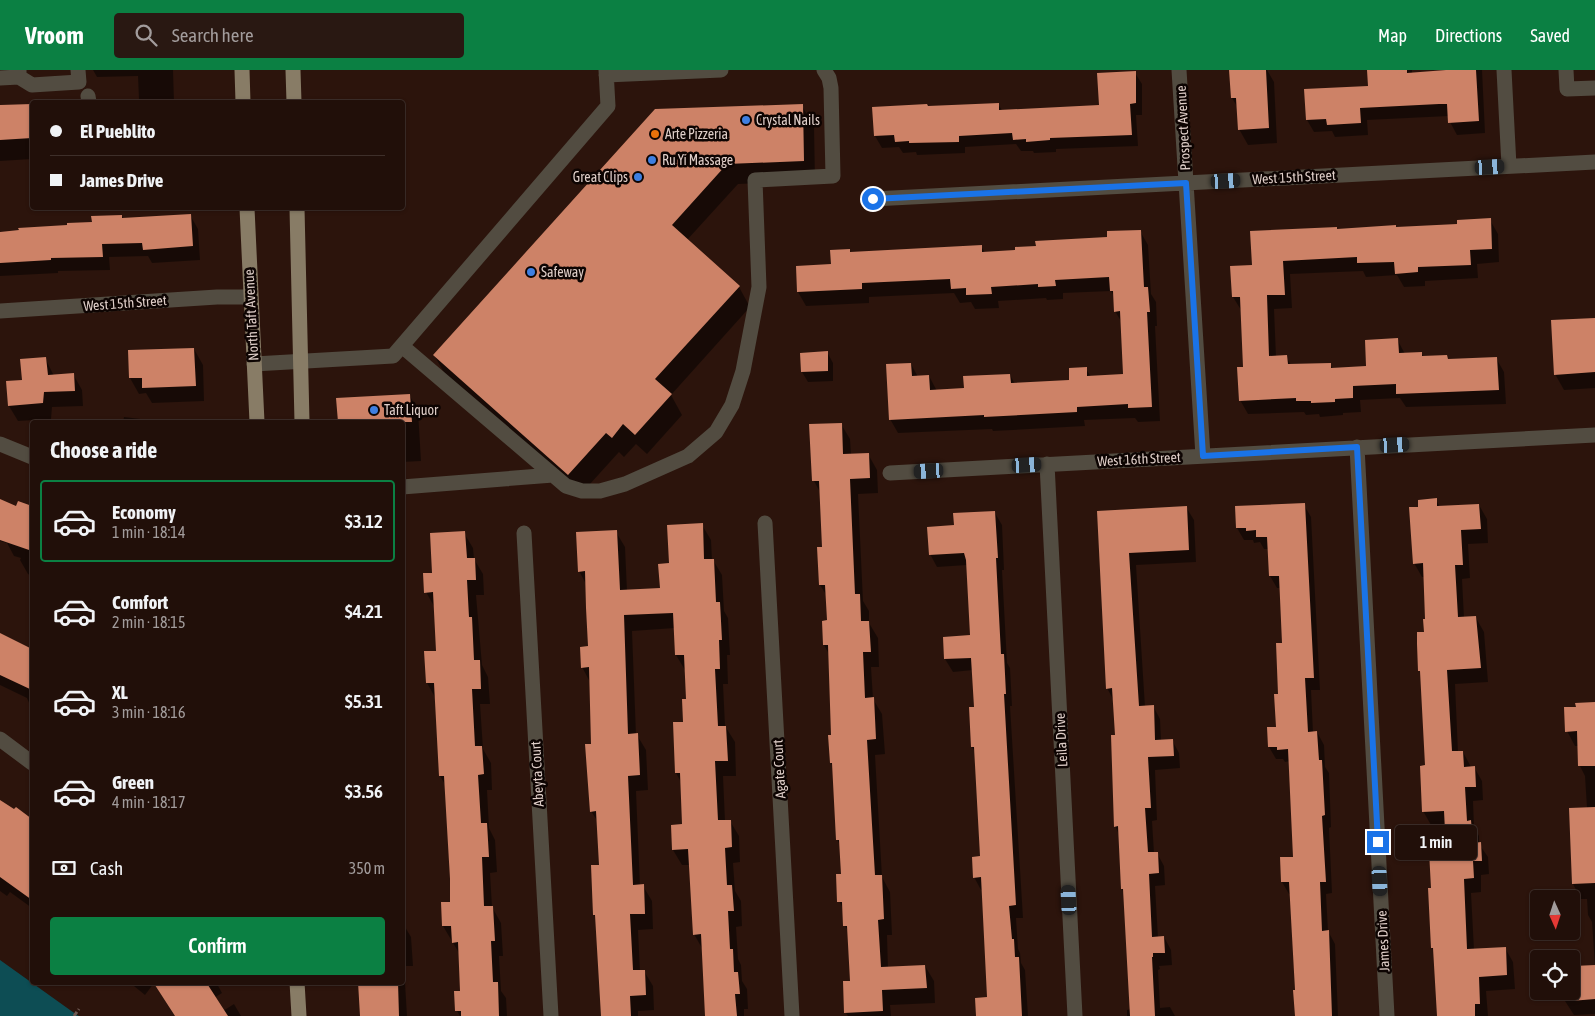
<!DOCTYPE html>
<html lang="en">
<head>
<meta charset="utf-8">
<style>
  :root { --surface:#210f09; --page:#291812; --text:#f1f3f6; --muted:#a29c9c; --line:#3e2f2a; --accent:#0b8043 }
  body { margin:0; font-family:"Asap Condensed",sans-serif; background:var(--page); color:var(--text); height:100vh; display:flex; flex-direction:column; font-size:19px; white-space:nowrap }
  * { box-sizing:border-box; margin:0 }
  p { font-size:16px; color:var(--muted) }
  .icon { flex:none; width:28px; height:28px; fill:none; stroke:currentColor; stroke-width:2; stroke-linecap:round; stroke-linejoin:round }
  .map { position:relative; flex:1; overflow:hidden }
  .panel { position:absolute; left:30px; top:350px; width:375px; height:565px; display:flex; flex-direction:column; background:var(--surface); border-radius:5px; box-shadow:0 1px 4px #0004,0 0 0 1px var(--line) }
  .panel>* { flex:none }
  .top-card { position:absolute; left:30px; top:30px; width:375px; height:110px; border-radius:5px; box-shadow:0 1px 4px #0004,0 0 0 1px var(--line); display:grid; align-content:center; height:110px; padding:0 20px; background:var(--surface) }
  .needle { width:32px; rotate:177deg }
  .fabs { position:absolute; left:1530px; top:820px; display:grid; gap:10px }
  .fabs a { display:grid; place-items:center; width:50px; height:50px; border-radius:5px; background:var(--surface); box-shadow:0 1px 4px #0004,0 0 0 1px var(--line); font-size:25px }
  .end { position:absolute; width:22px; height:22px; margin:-11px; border:6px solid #1a73e8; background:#fff; box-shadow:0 0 0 2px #fff }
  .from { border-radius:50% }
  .bubble { position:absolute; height:35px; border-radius:5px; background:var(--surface); box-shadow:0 1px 4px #0004,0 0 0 1px var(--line); font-size:16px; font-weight:600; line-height:35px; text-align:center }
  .car { position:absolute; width:15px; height:30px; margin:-15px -8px; border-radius:6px; box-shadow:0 0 4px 1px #0007; background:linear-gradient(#222 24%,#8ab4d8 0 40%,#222 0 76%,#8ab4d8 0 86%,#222 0) }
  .top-card b { display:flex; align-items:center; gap:18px; height:48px; font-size:19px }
  .top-card b+b { border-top:1px solid var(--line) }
  .top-card i { width:12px; height:12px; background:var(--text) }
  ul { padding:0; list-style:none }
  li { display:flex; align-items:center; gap:15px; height:82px; margin:0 10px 8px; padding:0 10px; border:2px solid transparent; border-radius:5px }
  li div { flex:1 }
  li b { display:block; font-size:19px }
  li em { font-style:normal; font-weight:600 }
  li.current { border-color:var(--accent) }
  li>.icon { width:45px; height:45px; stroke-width:1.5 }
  h2 { padding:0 20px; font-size:22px; line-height:60px }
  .pay { display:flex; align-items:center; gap:12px; height:55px; padding:0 20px; font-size:19px }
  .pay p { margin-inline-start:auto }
  .cta { display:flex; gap:10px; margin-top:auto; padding:10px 20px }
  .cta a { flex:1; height:58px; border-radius:5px; background:var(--accent); color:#fff; font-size:20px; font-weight:600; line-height:58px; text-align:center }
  header { display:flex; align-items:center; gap:30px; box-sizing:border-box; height:70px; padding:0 25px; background:var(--accent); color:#fff }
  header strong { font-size:24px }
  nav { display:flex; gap:28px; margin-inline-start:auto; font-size:18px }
  .search { width:350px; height:45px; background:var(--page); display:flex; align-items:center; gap:12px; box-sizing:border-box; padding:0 18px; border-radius:5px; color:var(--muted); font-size:19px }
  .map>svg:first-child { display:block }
</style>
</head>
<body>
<header>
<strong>Vroom</strong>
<div class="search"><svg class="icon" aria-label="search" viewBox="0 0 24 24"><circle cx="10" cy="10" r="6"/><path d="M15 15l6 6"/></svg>Search here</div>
<nav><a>Map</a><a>Directions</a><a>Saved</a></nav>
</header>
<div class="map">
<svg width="1595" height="946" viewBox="0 0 1595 946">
  <rect width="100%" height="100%" fill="#2c140c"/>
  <path fill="#0d4d54" d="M0 890 77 945 79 946H0Z"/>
  <path fill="#0007" d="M93 0H173L174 32H126V29H139L138 6 97 7Z
    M1231 0H1267L1274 12 1277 73 1248 75 1239 59 1238 38 1232 28Z
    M1369 0H1412V4L1447 0H1482L1485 63 1457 65 1450 52 1449 46 1367 50 1368 65 1335 67 1332 61 1314 62 1307 50 1369 17Z
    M1135 3 1142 14V45H1136L1138 76 1056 79V82L1034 83 1033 81H1021L1016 74 965 77V83L917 85 916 82 903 83 899 77 882 78 875 66 874 38H928L998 34 1003 42 1100 36Z
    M32 35V89L0 91V37Z
    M802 36 814 56 815 111 738 114 687 170 739 217 750 237 671 325 682 345 647 384 636 374 624 387 619 382 580 425 446 306 434 285Z
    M190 145 198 159 200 190 152 193 148 186 109 187 110 200 58 201V203L0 206V163L93 153 122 146 124 150Z
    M1490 150 1498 164 1499 192 1477 194 1478 208 1425 211V216L1404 217 1397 205 1366 207 1363 201 1290 204 1292 238 1274 239 1276 287H1286L1291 295 1330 294 1333 299 1368 297 1397 269 1405 284 1421 283 1424 287 1449 290 1496 288 1504 302 1506 334 1406 337 1400 328 1360 330 1361 342 1343 343V345L1320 347 1319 344 1306 345 1304 342 1248 344 1240 330 1245 298 1241 240 1233 227 1253 196 1337 160 1459 155Z
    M1140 161 1148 175 1151 224 1156 232 1157 256H1155L1160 351 1138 352 1135 348 1084 350 1085 356 993 361 992 359 898 363 890 349 911 294 918 307 929 306 937 321 965 319 1010 305 1015 314 1071 311 1086 299 1091 307 1124 305 1122 253 1115 241 1114 226 1111 221 1063 223V229L1047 230 1046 228 998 231 999 238 975 239 971 232 960 233 954 223 869 227V233L806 236 798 222 797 197 832 195 851 184 981 176 985 183 1016 181 1108 169Z
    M1595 249V318L1564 320 1555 304Z
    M194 279 203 295 204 331 152 333 146 323 139 324 130 308 129 282Z
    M827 282 833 293V311L808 312 802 302 801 284Z
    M45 288 54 306 73 304 82 320 83 336 52 337 51 349 18 351 9 336 23 311Z
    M410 326 418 341 421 391 402 392V352H339L338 329Z
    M124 347 165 352H123Z
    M841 354 850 369 851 385 868 384 877 400 878 423 858 424 863 531 869 541V553L878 568 879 597H871L873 629 882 644 885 684 875 685 882 807 890 822 892 865H887L888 898 925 896 934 911 935 933 890 935 891 946H848L846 943 851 912 849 862 845 856 844 840 839 831 842 805 840 775 837 769 833 697 831 693 830 666H833L829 584 824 575 828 552 827 526 820 515 823 478 820 422 814 411Z
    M1436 430 1440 437 1479 435 1487 449 1488 473 1468 474 1470 508 1462 509 1464 548H1476L1484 562 1488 612 1455 614 1458 682H1463L1471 697H1474L1482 711 1483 730 1473 731 1474 757 1479 766V774L1488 787 1489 804 1481 805V822L1471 823 1474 880 1505 878 1513 892 1515 919 1486 921 1488 946H1438L1435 882 1432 878V819L1447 781 1446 755H1431L1423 741 1426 697 1425 563 1427 550 1425 507H1422L1414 493 1419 438Z
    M0 431 17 437 19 432 32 437V506L28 504 20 490 21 488 14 486 7 473 0 471Z
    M1304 435 1311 447 1320 620H1311L1313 663 1317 662 1324 675 1325 697 1329 703 1331 757 1329 758 1332 823 1326 824 1328 861 1335 874 1338 946H1296L1291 824H1289L1282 812 1294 788 1290 691 1285 692 1283 689H1276L1269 677 1277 658 1284 574 1281 518H1277L1270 506 1269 479H1264L1260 472 1254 473 1253 470H1244L1237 458 1236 438Z
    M1186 437 1194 450 1196 492 1136 495 1145 637 1153 636 1160 649 1161 671 1172 670 1179 683 1180 698 1155 700 1157 750 1152 751 1154 783H1157L1164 796 1165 815 1155 816 1158 868 1164 867 1171 880 1172 895 1159 896 1160 899 1158 900 1160 938 1170 937 1175 946H1127V940L1131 939 1124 823 1122 819 1119 764 1115 756 1116 666 1114 631 1107 618 1099 442Z
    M995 443 1002 455 1004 500H1002L1007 593 1010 598 1012 636H1010L1023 848H1016L1018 879 1020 883 1021 893 1025 900 1028 946H977L988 929 983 820H981L974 807 981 787 976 683 972 677 970 638H976L973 600 953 602 945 589 944 568 972 567 967 495 937 497 930 484 955 456Z
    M702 455 711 470 712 490H713L722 505 724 541 728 548 730 585H727L728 614H723L725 656 735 672 736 706H723L725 751H730L739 766 740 792 733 793 735 821 741 831 742 856 736 857 738 889 741 895 742 911 747 919 748 939H744V946H707L703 880 694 864 690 795H682L673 780 684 756 681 712 676 703 674 654 684 653 687 630 685 600 676 585 675 558 632 561 636 665H637L646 680 648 720 636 721 640 816H643L652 831 653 859 638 860 640 901H644L653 916 654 940 638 941V946H602L597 849 594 845 600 796 598 752 591 741 592 675 590 612 582 597 589 577 586 514 579 501 616 462 625 477 627 521 661 519 670 494Z
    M464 463 473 478 474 489 483 504 484 525H476L482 595 488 607 490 634H480L483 679 491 693 492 720H487L489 758 495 770 497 802 490 803 492 837 501 853 503 886H499L501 921 506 928 507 946H460L457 941 461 922 459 883 443 856 442 833H451L446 716 440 706 436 629 427 613 437 582 435 538 426 522 434 504Z
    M0 565 32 580V640L27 628 0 615Z
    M1595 634V944L1574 945 1565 931V921H1571L1576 908 1595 896 1592 852 1588 845 1587 829H1581L1573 814 1572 791 1587 738 1585 706 1580 696 1579 676H1575L1567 661 1577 638Z
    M0 732 15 740 16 739 32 751V838L10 822 7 826 0 821Z
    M402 820 405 857 411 867 413 896H404L407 946H361L359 912H402Z
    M129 912H216L222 923 214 928 223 941 234 934 241 946H175L154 913 145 925Z"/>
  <path fill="#cd8267" d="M1229 0H1266L1269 58 1238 60 1236 28H1231Z
    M1367 0H1407V3L1446 0H1476L1479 51 1448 53 1447 34H1439L1360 38 1361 53 1327 55 1326 49 1306 50 1304 19 1368 16Z
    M1136 1V33L1130 34 1132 65 1050 68V70L1026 72V69L1013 70 1012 63 959 66V72L909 73V71L895 72 894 65 874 66 872 37 927 34 928 36 999 33V40L1099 35 1097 3Z
    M32 34V68L0 70V35Z
    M803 34 804 91 727 94 672 155 740 216 655 309 672 324 635 365 623 354 612 368 606 363 568 405 433 285 655 39Z
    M191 144 193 176 143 180 142 173 102 174 103 187 51 188V190L0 193V162L19 160 18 158 67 155V153L92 152 91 146 122 145V148Z
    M1491 148 1492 179 1470 180 1471 195 1418 197V202L1395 204 1394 192 1357 193V187L1283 191 1285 225H1267L1269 286 1287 285 1288 294 1331 293V298L1366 296 1365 270 1398 268 1399 283 1422 282V286L1447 285 1448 289 1497 287 1499 320 1396 324V314L1353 316V328L1335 329V332L1311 333V331H1296V328L1239 331 1237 297H1243L1240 227H1232L1230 196 1252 195 1250 161 1337 157V159L1396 155V157L1457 154V150Z
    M1141 160 1144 217H1148L1150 242H1147L1152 337 1128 338V334L1077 337V342L984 347V345L889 350 886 294 911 293 912 306 929 305 930 320 964 318 963 306 1010 304 1011 313 1069 310V298L1087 297V306L1123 304 1120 241 1114 242 1113 221H1110L1109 207 1055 210 1056 216 1038 217V214L991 217 992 224 966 225V218L951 219 950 209 862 213V219L797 222 796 196 831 194 830 180 850 179V182L982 175V182L1015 180V177L1036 176 1035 171 1107 167V161Z
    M1595 248V302L1554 305 1551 250Z
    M194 278 196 316 142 318V308H129L128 280Z
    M828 281V301L801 302 800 283Z
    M46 287 48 305 74 303 75 321 44 322 43 333 8 336 6 311 22 310 20 289Z
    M410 324 412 352H338L336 328Z
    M842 353 843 384 869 383 870 408 850 409 855 524H860L861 551H869L871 582H863L865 628 874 627 876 669 867 670 875 805H882L884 849 878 850 881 897 925 895 927 918 882 920 883 941 844 943 843 911H850L847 856H843L842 832H837L836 804H841L839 770H836L832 693H830L828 665H831L828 575H823L822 551 827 550 825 515H819L817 477H822L819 411H812L809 354Z
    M1437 428V436L1479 434 1481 459 1461 460 1463 495H1455L1458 547 1476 546 1481 598 1447 600 1452 681H1463L1464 697 1475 696 1476 717H1465L1467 751 1471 750 1473 773 1481 772 1482 791H1473L1474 808 1464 809 1467 879 1506 877 1507 905 1479 907 1480 934H1475V946H1437L1433 878H1431L1428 818H1431L1429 781 1446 780 1444 741 1422 742 1420 696 1425 695 1420 601H1418L1417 574V562H1424L1423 549H1425L1423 493 1413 494 1409 437H1418V430Z
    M0 429 16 436 18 431 32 436V481L0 470Z
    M1305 433 1314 608H1305L1308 662 1317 661 1319 690H1322L1325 745 1322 746 1326 812H1320L1322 861 1329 860 1332 946H1295L1293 920H1295L1289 812H1281L1280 787H1293L1288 679 1277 680V677H1268L1267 657H1276L1274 624H1278L1276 573H1282L1279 506H1269L1267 467H1256V460L1246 461V458H1236L1235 436Z
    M1187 436 1189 480 1129 483 1139 636 1154 635 1155 670 1173 669 1174 686 1148 687 1151 738H1145L1148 782H1158L1159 803 1149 804 1152 867 1164 866 1165 883H1153V887H1152L1155 946H1130L1123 819H1121L1118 756 1114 757 1111 665H1115L1112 618 1106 619 1097 441Z
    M995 441 998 488H996L1001 584H1004L1006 624H1004L1016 835 1009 836 1012 869H1014L1015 887H1019L1022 946H976L975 928 987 927 981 807 973 808 972 787 980 786 974 677H971L969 637H974L971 588 944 589 943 567 970 565 966 490 964 483 929 485 927 457 954 455 953 443Z
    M703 453 704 489H714L716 532H720L722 570H719L720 599H715L718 656H726L728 691H715L718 750H731L732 777 725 778 727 815H732L734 841H728L730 879H733L734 902H738L740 924H735L737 946H705L701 864 693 865 688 779 672 780 671 755 682 754 680 703H675L673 652H683L682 629H686L684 585H675L673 543 624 545 628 664 638 663 640 705 628 706 633 815 644 814 645 844H630L633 900H645L646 925 630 926 631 946H601L595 845H593L591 795H599L596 741 590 742 585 674H591L589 597 581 598 580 577 588 576 586 538 585 501 578 502 576 462 617 460 620 520 660 518 658 494 669 493 667 455Z
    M465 461 467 488H475L476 510H467L469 547H472L474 590H480L481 619H472L475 676H482L484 704 478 705 481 753H487L489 787H482L484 836H493L495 871H491L493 912H498L499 946H461V941H455L454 921H460L458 872 452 873 451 856H442L441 832H450V809L444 706H439L434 613H426L424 581H436L433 522 424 523 423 503H432L430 463Z
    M0 563 32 579V620L0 605Z
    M1595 632V696H1578L1577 661 1565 662 1564 637H1576L1575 633Z
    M0 730 14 739 16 737 32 749V830L0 807Z
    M1595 737V813L1572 814 1569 738Z
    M1595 895V929L1571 931V907H1574V896Z
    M153 912H206L228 946H175Z
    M358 912H398L399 946H360Z"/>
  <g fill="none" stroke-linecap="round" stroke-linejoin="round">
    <path stroke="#6f5952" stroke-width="3" stroke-dasharray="5 2.5" stroke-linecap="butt" d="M74 946 79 939"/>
    <path stroke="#524c41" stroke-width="15" d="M1179 0 1203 386
      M1504 0 1509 96
      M1566 0 1567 19 1595 18
      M606 5 721 0
      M19 7 32 15 79 12 78 0
      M0 8 19 7V0
      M88 26 89 32
      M873 129 1595 92
      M0 241 217 227H250
      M402 276 566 416 582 421H600L625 414 688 386 716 362 732 335 743 301 759 217 755 110 833 106 831 18 829 8 824 0
      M254 294 393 286 608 36 606 0
      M0 374 32 387
      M1357 377 1387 946
      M1047 394 1075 946
      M890 403 1595 365
      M402 417 553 405
      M765 453 792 946
      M524 463 551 946
      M0 669 32 693"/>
    <path stroke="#887c66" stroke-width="15" d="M242 0 243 32
      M293 0 294 32
      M247 138 257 352
      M297 138 302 352
      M297 912 299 946"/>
  </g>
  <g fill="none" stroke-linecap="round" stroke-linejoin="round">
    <path stroke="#1a73e8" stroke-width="6" d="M873 129 1186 113 1203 386 1357 377 1378 772"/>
  </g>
  <g fill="#3f7fe0" stroke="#0d0402" stroke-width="2">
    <circle cx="746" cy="50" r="5"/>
    <circle cx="652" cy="90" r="5"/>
    <circle cx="638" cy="107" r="5"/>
    <circle cx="531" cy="202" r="5"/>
    <circle cx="374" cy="340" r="5"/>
  </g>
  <circle fill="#e8710a" stroke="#0d0402" stroke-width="2" cx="655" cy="64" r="5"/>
  <g text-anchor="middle" stroke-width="5" stroke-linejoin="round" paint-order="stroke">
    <g font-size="14" fill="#dfcec8" stroke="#0d0402" text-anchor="start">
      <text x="756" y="55">Crystal Nails</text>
      <text x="665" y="69">Arte Pizzeria</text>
      <text x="662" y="95">Ru Yi Massage</text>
      <text x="628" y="112" text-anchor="end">Great Clips</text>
      <text x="541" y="207">Safeway</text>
      <text x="384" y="345">Taft Liquor</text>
    </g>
    <g font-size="14" fill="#dfcec8" stroke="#0d0402">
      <text transform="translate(1183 58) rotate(-93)" y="5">Prospect Avenue</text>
      <text transform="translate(1294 107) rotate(-3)" y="5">West 15th Street</text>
      <text transform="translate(125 233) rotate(-4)" y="5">West 15th Street</text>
      <text transform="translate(251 245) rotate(-93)" y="5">North Taft Avenue</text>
      <text transform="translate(1139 389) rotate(-3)" y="5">West 16th Street</text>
      <text transform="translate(1061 670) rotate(-93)" y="5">Leila Drive</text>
      <text transform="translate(779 699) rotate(-93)" y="5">Agate Court</text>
      <text transform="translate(537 704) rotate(-93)" y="5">Abeyta Court</text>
      <text transform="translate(1383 871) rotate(-93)" y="5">James Drive</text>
    </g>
  </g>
</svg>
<div class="fabs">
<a><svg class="needle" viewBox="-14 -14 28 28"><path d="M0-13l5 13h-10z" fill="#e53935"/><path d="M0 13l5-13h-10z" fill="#a29c9c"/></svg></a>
<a><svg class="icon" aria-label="locate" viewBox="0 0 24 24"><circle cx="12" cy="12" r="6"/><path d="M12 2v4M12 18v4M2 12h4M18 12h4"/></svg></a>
</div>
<i class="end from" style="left:873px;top:129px"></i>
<i class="end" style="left:1378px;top:772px"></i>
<div class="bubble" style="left:1395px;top:755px;width:82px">1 min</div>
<i class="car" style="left:1490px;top:97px;rotate:87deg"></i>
<i class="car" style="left:1226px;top:111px;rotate:87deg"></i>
<i class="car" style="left:1395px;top:375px;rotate:87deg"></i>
<i class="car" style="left:1027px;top:395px;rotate:87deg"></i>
<i class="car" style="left:929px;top:401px;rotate:267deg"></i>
<i class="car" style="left:1380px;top:811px;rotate:177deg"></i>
<i class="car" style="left:1069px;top:830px;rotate:357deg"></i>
<div class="top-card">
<b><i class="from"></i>El Pueblito</b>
<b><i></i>James Drive</b>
</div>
<section class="panel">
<h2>Choose a ride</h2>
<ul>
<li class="current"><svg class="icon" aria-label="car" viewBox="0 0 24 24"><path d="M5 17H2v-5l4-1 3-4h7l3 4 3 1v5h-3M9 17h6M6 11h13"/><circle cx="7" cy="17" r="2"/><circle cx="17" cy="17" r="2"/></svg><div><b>Economy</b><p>1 min · 18:14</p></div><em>$3.12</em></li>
<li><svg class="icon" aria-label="car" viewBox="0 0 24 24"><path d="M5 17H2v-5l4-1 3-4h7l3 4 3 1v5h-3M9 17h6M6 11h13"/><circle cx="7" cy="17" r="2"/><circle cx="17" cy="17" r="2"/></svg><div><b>Comfort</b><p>2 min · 18:15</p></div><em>$4.21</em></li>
<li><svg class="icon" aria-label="car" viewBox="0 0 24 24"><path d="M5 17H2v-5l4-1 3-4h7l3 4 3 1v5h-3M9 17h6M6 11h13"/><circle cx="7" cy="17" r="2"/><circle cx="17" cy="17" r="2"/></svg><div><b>XL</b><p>3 min · 18:16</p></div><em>$5.31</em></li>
<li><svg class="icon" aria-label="car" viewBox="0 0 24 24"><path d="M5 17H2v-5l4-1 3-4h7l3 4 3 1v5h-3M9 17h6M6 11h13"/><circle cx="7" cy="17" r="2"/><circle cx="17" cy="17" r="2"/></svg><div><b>Green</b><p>4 min · 18:17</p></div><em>$3.56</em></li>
</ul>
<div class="pay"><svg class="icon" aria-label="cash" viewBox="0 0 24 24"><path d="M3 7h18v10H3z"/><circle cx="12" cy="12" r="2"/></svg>Cash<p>350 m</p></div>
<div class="cta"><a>Confirm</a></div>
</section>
</div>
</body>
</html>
